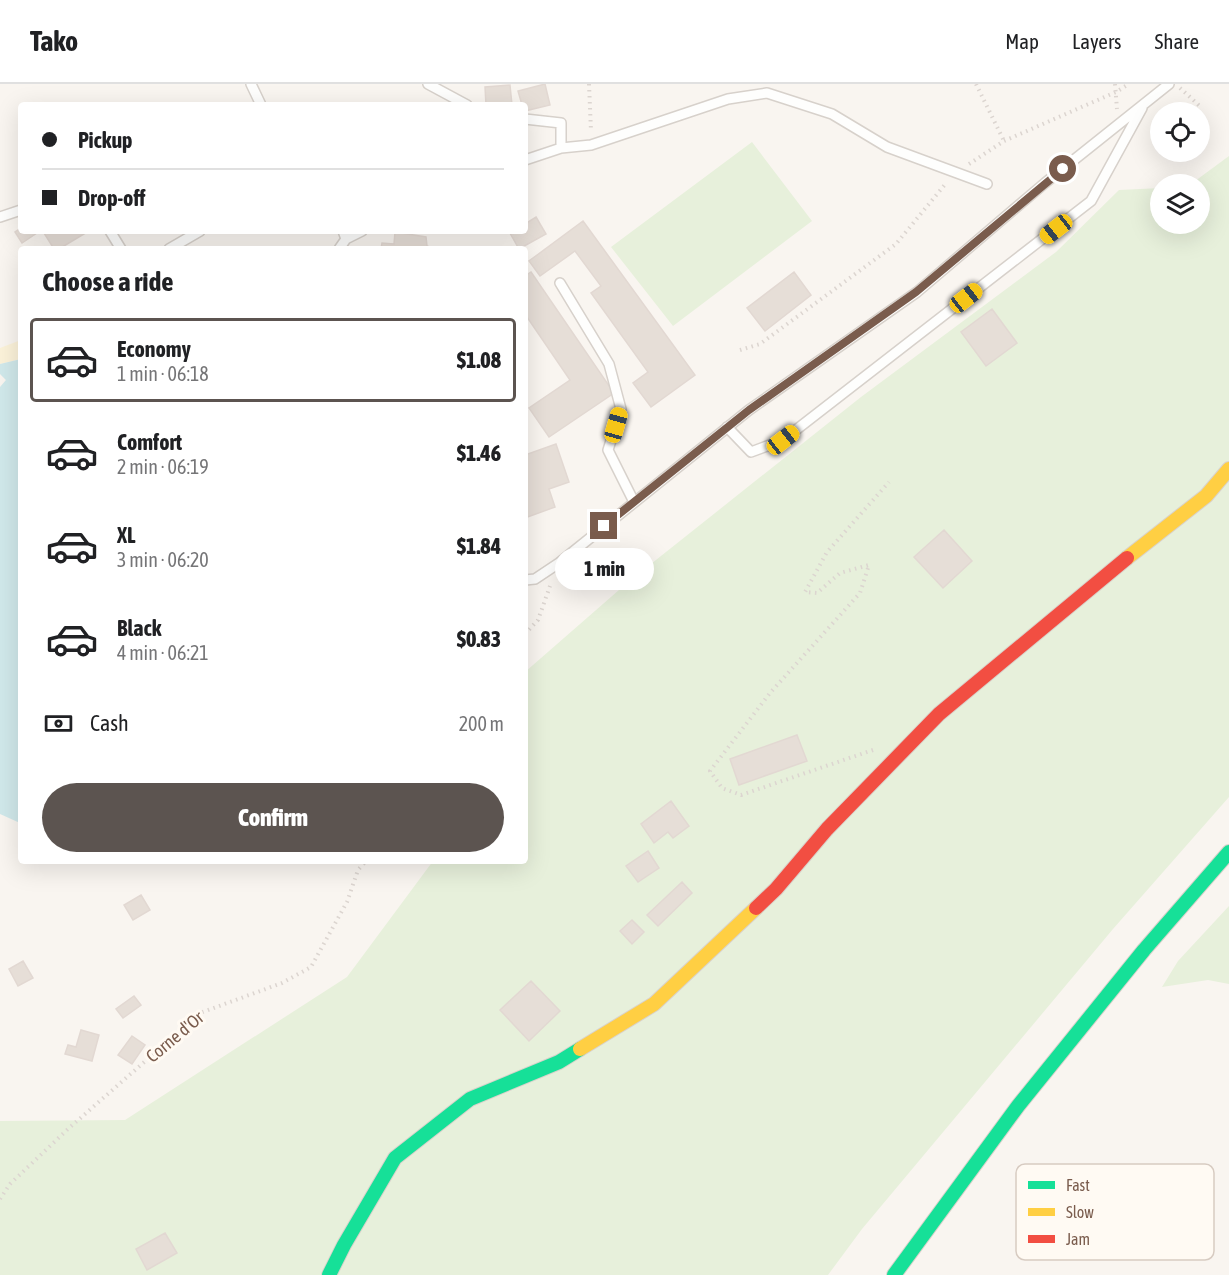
<!DOCTYPE html>
<html lang="en">
<head>
<meta charset="utf-8">
<style>
  :root { --surface:#fff; --page:#f6f6f6; --text:#202124; --muted:#757577; --line:#e0e0e0; --accent:#5c5450 }
  body { margin:0; font-family:"Asap Condensed",sans-serif; background:var(--page); color:var(--text); height:100vh; display:flex; flex-direction:column; font-size:22px; white-space:nowrap }
  * { box-sizing:border-box; margin:0 }
  p { font-size:20px; color:var(--muted) }
  .icon { flex:none; width:33px; height:33px; fill:none; stroke:currentColor; stroke-width:2; stroke-linecap:round; stroke-linejoin:round }
  .map { position:relative; flex:1; overflow:hidden }
  .panel { position:absolute; left:18px; top:162px; width:510px; height:618px; display:flex; flex-direction:column; background:var(--surface); border-radius:6px; box-shadow:0 6px 24px #0002 }
  .panel>* { flex:none }
  .guide { position:absolute; left:18px; top:18px; width:510px; height:132px; border-radius:6px; box-shadow:0 6px 24px #0002; display:grid; align-content:center; height:132px; padding:0 24px; background:var(--surface) }
  .buttons { position:absolute; left:1150px; top:18px; display:grid; gap:12px }
  .buttons a { display:grid; place-items:center; width:60px; height:60px; border-radius:50%; background:var(--surface); box-shadow:0 6px 24px #0002; font-size:30px }
  .end { position:absolute; width:27px; height:27px; margin:-14px; border:8px solid #7a5c4d; background:#fff; box-shadow:0 0 0 3px #fff }
  .from { border-radius:50% }
  .bubble { position:absolute; height:42px; border-radius:21px; background:var(--surface); box-shadow:0 6px 24px #0002; font-size:20px; font-weight:800; line-height:42px; text-align:center }
  .car { position:absolute; width:18px; height:36px; margin:-18px -9px; border-radius:8px; box-shadow:0 0 4px 2px #0007; background:linear-gradient(#f5c518 24%,#345 0 40%,#f5c518 0 76%,#345 0 86%,#f5c518 0) }
  .guide b { display:flex; align-items:center; gap:21px; height:57px; font-size:22px }
  .guide b+b { border-top:2px solid var(--line) }
  .guide i { width:15px; height:15px; background:var(--text) }
  ul { padding:0; list-style:none }
  li { display:flex; align-items:center; gap:18px; height:84px; margin:0 12px 9px; padding:0 12px; border:3px solid transparent; border-radius:6px }
  li div { flex:1 }
  li b { display:block; font-size:22px }
  li em { font-style:normal; font-weight:800 }
  li.current { border-color:var(--accent) }
  li>.icon { width:54px; height:54px; stroke-width:1.5 }
  h2 { padding:0 24px; font-size:27px; line-height:72px }
  .pay { display:flex; align-items:center; gap:15px; height:66px; padding:0 24px; font-size:22px }
  .pay p { margin-inline-start:auto }
  .primary-button { display:flex; gap:12px; margin-top:auto; padding:12px 24px }
  .primary-button a { flex:1; height:69px; border-radius:36px; background:var(--accent); color:#fff; font-size:24px; font-weight:800; line-height:69px; text-align:center }
  header { display:flex; align-items:center; gap:36px; box-sizing:border-box; height:84px; padding:0 30px; background:var(--surface); border-bottom:2px solid var(--line) }
  header strong { font-size:28px }
  nav { display:flex; gap:33px; margin-inline-start:auto; font-size:21px }
  .map>svg:first-child { display:block }
</style>
</head>
<body>
<header>
<strong>Tako</strong>
<nav><a>Map</a><a>Layers</a><a>Share</a></nav>
</header>
<div class="map">
<svg width="1229" height="1191" viewBox="0 0 1229 1191">
  <rect width="100%" height="100%" fill="#f9f5f0"/>
  <path fill="#e7f0db" d="M752 58 812 137 673 242 611 163Z
    M1229 72V713L1113 845 862 1145 828 1191H0V1037L125 1036 347 893 433 777H525V588L627 499 861 313 1056 168 1119 106 1161 104V140H1200V100H1191Z
    M1229 822V900L1208 896 1162 903 1178 877Z"/>
  <path fill="#fbf2d9" d="M21 256V275L0 280V264Z"/>
  <path fill="#d0e8ea" d="M21 275V738L20 739 0 730V303L6 296 0 290V280Z"/>
  <path fill="#e6ded7" stroke="#e2d8d2" stroke-width="1.5" d="M545 0 550 21 525 27V21H522L518 7Z
    M510 1 512 21H486L485 3Z
    M536 133 546 150 519 165 510 149 525 147V140Z
    M583 137 695 291 651 323 633 299 648 288 591 209 601 202 575 167 540 192 529 177Z
    M21 144V147H35L37 149 22 159 15 148Z
    M48 147H89L59 165H54L44 149Z
    M395 148 426 153 427 162 435 165H381L382 159 394 160Z
    M531 188 614 309 549 353 529 324 570 296 527 233 525 234V192Z
    M794 188 811 211 765 247 747 224Z
    M992 225 1017 259 986 282 961 248Z
    M556 360 569 398 549 405 555 423 525 434V371Z
    M944 446 972 477 943 504 914 473Z
    M797 651 807 677 739 701 730 675Z
    M671 717 689 742 673 754 668 748 654 759 641 740Z
    M648 767 659 784 638 798 626 782Z
    M682 798 692 809 658 842 647 831Z
    M141 811 150 826 133 836 124 821Z
    M632 836 644 848 632 860 620 847Z
    M23 877 33 894 18 902 9 885Z
    M531 897 560 927 529 957 500 926Z
    M134 912 141 921 123 934 116 925Z
    M81 946 99 951 92 977 65 970 68 961 76 963Z
    M132 952 145 961 132 980 118 971Z
    M165 1149 177 1169 147 1186 136 1165Z"/>
  <g fill="none" stroke-linecap="round" stroke-linejoin="round">
    <defs>
      <path id="lane" d="M251 0 261 21
        M428 0 467 21
        M525 35 561 39V64L525 76
        M561 64 591 61 728 15 767 9 832 30 887 63 987 100
        M0 133 21 126
        M110 147 121 165
        M346 155 362 147
        M169 165 200 147
        M339 165 346 155 343 147
        M560 199 609 280 621 325 608 366 634 418
        M727 343 751 368 783 356 1091 117 1142 24
        M525 496 535 495 559 479 749 326 917 208 1045 99 1169 0"/>
      <path id="fast" d="M329 1191 344 1161 395 1074 470 1015 559 978 580 965
        M894 1191 1018 1022 1144 866 1229 768"/>
      <path id="slow" d="M1127 474 1206 412 1229 385
        M580 965 654 920 756 824"/>
      <path id="jam" d="M756 824 776 805 827 745 939 630 1127 474"/>
    </defs>
    <use href="#lane" stroke="#d7d1cb" stroke-width="12"/>
    <use href="#fast" stroke="#d9d2cb" stroke-width="16"/>
    <use href="#slow" stroke="#d9d2cb" stroke-width="16"/>
    <use href="#jam" stroke="#d9d2cb" stroke-width="16"/>
    <path stroke="#dcd5d0" stroke-width="4" stroke-dasharray="1.5 4.5" stroke-linecap="butt" d="M589 0 591 47
      M976 0 1004 57
      M1115 0 1117 25
      M1180 4 1202 24
      M969 80 1004 57 1116 8 1129 0
      M740 266 760 260 896 160 947 98
      M525 550 538 536 550 502
      M873 666 741 711 722 704 710 687 770 609 860 509 869 481 840 489 817 509 805 508 827 468 889 398
      M0 1115 10 1100 68 1045 200 929 282 899 311 883 347 818 358 786 366 777"/>
    <use href="#lane" stroke="#fefefd" stroke-width="9"/>
    <use href="#fast" stroke="#16e098" stroke-width="14"/>
    <use href="#slow" stroke="#ffcf43" stroke-width="14"/>
    <use href="#jam" stroke="#f24e42" stroke-width="14"/>
  </g>
  <g fill="none" stroke-linecap="round" stroke-linejoin="round">
    <path stroke="#7a5c4d" stroke-width="8" d="M604 442 749 326 916 208 1063 85"/>
  </g>
  <g text-anchor="middle" stroke-width="6" stroke-linejoin="round" paint-order="stroke">
    <g font-size="18" fill="#7a5c4d" stroke="#fffaf3">
      <text transform="translate(175 953) rotate(-40)" y="6">Corne d'Or</text>
    </g>
  </g>
  <rect x="1016" y="1080" width="198" height="96" rx="9" fill="#fffaf3" stroke="#d7cbc1" stroke-width="1.5"/>
  <rect x="1028" y="1097" width="27" height="8" fill="#16e098"/>
  <rect x="1028" y="1124" width="27" height="8" fill="#ffcf43"/>
  <rect x="1028" y="1151" width="27" height="8" fill="#f24e42"/>
  <g font-size="16" fill="#7a5c4d">
    <text x="1066" y="1107">Fast</text>
    <text x="1066" y="1134">Slow</text>
    <text x="1066" y="1161">Jam</text>
  </g>
</svg>
<div class="buttons">
<a><svg class="icon" aria-label="locate" viewBox="0 0 24 24"><circle cx="12" cy="12" r="6"/><path d="M12 2v4M12 18v4M2 12h4M18 12h4"/></svg></a>
<a><svg class="icon" aria-label="layers" viewBox="0 0 24 24"><path d="M12 4l9 5-9 5-9-5zM3 14l9 5 9-5"/></svg></a>
</div>
<i class="end from" style="left:1063px;top:85px"></i>
<i class="end" style="left:604px;top:442px"></i>
<div class="bubble" style="left:555px;top:464px;width:99px">1 min</div>
<i class="car" style="left:1056px;top:145px;rotate:232deg"></i>
<i class="car" style="left:966px;top:214px;rotate:52deg"></i>
<i class="car" style="left:616px;top:341px;rotate:16deg"></i>
<i class="car" style="left:783px;top:356px;rotate:52deg"></i>
<div class="guide">
<b><i class="from"></i>Pickup</b>
<b><i></i>Drop-off</b>
</div>
<section class="panel">
<h2>Choose a ride</h2>
<ul>
<li class="current"><svg class="icon" aria-label="car" viewBox="0 0 24 24"><path d="M5 17H2v-5l4-1 3-4h7l3 4 3 1v5h-3M9 17h6M6 11h13"/><circle cx="7" cy="17" r="2"/><circle cx="17" cy="17" r="2"/></svg><div><b>Economy</b><p>1 min · 06:18</p></div><em>$1.08</em></li>
<li><svg class="icon" aria-label="car" viewBox="0 0 24 24"><path d="M5 17H2v-5l4-1 3-4h7l3 4 3 1v5h-3M9 17h6M6 11h13"/><circle cx="7" cy="17" r="2"/><circle cx="17" cy="17" r="2"/></svg><div><b>Comfort</b><p>2 min · 06:19</p></div><em>$1.46</em></li>
<li><svg class="icon" aria-label="car" viewBox="0 0 24 24"><path d="M5 17H2v-5l4-1 3-4h7l3 4 3 1v5h-3M9 17h6M6 11h13"/><circle cx="7" cy="17" r="2"/><circle cx="17" cy="17" r="2"/></svg><div><b>XL</b><p>3 min · 06:20</p></div><em>$1.84</em></li>
<li><svg class="icon" aria-label="car" viewBox="0 0 24 24"><path d="M5 17H2v-5l4-1 3-4h7l3 4 3 1v5h-3M9 17h6M6 11h13"/><circle cx="7" cy="17" r="2"/><circle cx="17" cy="17" r="2"/></svg><div><b>Black</b><p>4 min · 06:21</p></div><em>$0.83</em></li>
</ul>
<div class="pay"><svg class="icon" aria-label="cash" viewBox="0 0 24 24"><path d="M3 7h18v10H3z"/><circle cx="12" cy="12" r="2"/></svg>Cash<p>200 m</p></div>
<div class="primary-button"><a>Confirm</a></div>
</section>
</div>
</body>
</html>
